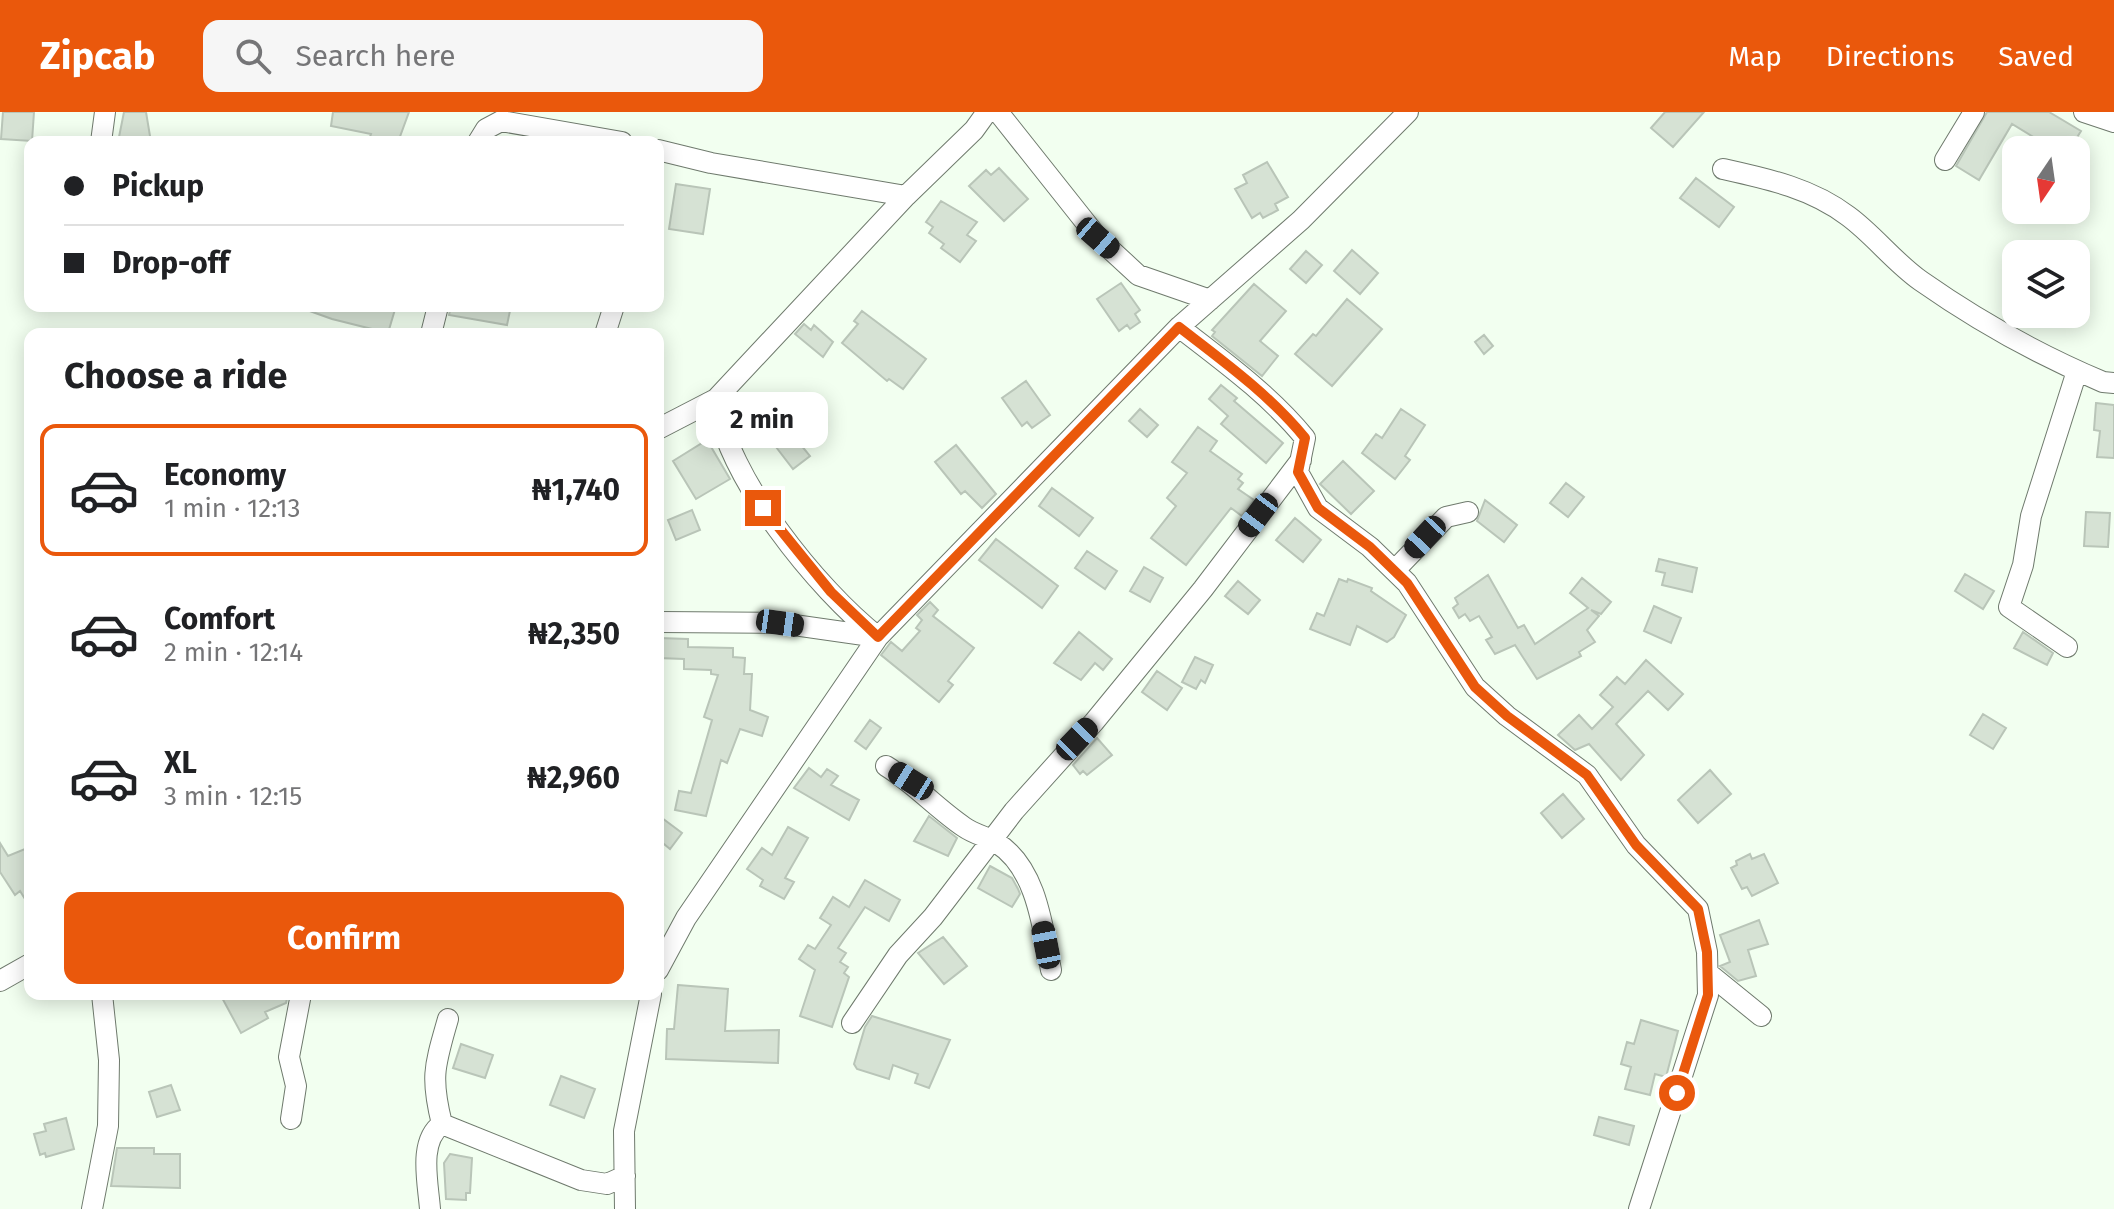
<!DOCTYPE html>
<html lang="en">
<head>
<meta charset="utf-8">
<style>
  :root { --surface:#fff; --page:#f6f6f6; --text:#202124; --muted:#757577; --line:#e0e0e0; --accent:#ea580c }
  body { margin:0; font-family:"Fira Sans",sans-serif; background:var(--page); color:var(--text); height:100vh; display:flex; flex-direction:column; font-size:30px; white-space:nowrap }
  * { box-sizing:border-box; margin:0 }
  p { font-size:26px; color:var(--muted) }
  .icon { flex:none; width:44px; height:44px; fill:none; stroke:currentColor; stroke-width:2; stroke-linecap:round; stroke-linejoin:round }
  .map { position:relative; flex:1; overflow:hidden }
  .details { position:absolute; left:24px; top:216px; width:640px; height:672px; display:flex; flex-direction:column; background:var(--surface); border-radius:16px; box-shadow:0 4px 20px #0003 }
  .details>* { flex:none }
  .banner { position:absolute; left:24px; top:24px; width:640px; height:176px; border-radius:16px; box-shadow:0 4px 20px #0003; display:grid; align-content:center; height:176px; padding:0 40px; background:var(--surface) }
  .needle { width:52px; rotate:193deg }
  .buttons { position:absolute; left:2002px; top:24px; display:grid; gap:16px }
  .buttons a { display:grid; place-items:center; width:88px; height:88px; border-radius:16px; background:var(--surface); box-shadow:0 4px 20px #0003; font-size:40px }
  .end { position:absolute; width:36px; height:36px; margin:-18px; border:10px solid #ea580c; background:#fff; box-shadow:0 0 0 4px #fff }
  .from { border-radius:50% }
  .bubble { position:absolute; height:56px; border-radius:16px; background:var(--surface); box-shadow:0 4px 20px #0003; font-size:26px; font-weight:700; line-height:56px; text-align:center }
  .car { position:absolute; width:24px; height:48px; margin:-24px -12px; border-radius:10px; box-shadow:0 0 6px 2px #0007; background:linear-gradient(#222 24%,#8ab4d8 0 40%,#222 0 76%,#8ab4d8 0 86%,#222 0) }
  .banner b { display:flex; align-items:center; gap:28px; height:76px; font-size:30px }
  .banner b+b { border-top:2px solid var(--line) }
  .banner i { width:20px; height:20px; background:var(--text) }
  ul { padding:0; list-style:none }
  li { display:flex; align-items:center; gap:24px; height:132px; margin:0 16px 12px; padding:0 24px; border:4px solid transparent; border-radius:16px }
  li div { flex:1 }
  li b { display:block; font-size:30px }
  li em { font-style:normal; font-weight:700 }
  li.active { border-color:var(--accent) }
  li>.icon { width:72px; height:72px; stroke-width:1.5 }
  h2 { padding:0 40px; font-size:36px; line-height:96px }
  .action { display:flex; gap:16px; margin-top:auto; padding:16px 40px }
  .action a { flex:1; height:92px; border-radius:16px; background:var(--accent); color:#fff; font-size:32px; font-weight:700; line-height:92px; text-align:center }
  header { display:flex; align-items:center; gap:48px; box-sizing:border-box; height:112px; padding:0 40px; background:var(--accent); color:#fff }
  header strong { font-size:38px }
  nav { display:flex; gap:44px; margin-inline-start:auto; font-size:28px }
  .search { width:560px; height:72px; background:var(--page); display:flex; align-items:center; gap:20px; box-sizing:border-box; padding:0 28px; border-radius:16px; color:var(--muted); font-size:30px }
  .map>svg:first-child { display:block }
</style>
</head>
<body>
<header>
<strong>Zipcab</strong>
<div class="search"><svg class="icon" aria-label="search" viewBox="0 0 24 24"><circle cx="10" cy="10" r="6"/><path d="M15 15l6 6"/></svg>Search here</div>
<nav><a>Map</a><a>Directions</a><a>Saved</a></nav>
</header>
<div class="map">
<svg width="2114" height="1097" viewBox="0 0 2114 1097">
  <rect width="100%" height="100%" fill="#f2fff0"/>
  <path fill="#d6e2d4" stroke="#b9c5b8" stroke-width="2" d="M3 0H34L32 29 1 27Z
    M124 0H146L151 30H118Z
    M333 0H409L398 30H368L371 22 331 14Z
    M1665 0H1704L1673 35 1651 16Z
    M1987 0H2049L2081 19 2069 38H2055L2012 12 1979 68 1956 54Z
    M1267 50 1288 85 1275 92 1278 98 1263 106 1260 101 1252 106 1235 77 1247 71 1243 63Z
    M999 56 1028 87 1004 109 969 74 986 58 991 63Z
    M1696 66 1734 95 1719 115 1680 86Z
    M676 72 710 77 703 122 669 117Z
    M941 89 977 110 967 123 976 129 960 150 941 136 944 132 929 121 933 115 926 110Z
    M1352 138 1378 161 1360 182 1334 159Z
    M1306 139 1322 153 1306 171 1290 157Z
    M1121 171 1140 198 1135 202 1140 210 1130 217 1127 213 1119 219 1097 187Z
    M1254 172 1286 199 1260 229 1278 244 1262 264 1212 224 1215 220 1212 218Z
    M1347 187 1382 217 1332 274 1295 242 1313 222 1316 224Z
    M308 194H396L388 221 332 207 307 198Z
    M451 194H511L507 213 449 203Z
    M862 199 926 247 903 277 889 267 887 269 842 231 858 212 854 209Z
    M804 212 811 218 814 213 833 230 823 245 795 222Z
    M1484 223 1493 234 1484 242 1475 230Z
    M1026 269 1050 303 1032 316 1027 310 1022 314 1002 286Z
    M1221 273 1237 286 1234 289 1283 331 1266 351 1221 312 1228 304 1209 287Z
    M2096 291 2114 293V346L2097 345 2100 319 2094 318Z
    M1140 297 1158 313 1147 325 1129 309Z
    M1401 297 1425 313 1405 344 1410 348 1395 367 1362 341 1376 322 1382 326Z
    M1198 315 1217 329 1210 339 1242 362 1238 367 1243 371 1238 377 1254 388 1242 404 1231 396 1186 453 1151 426 1176 394 1167 386 1187 361 1172 350Z
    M792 322 810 344 793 357 776 335Z
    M707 328 730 367 696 387 673 349Z
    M956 333 996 382 982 396 965 379 961 382 935 350Z
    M1343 349 1374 379 1351 402 1320 372Z
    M1566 371 1584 385 1568 405 1550 391Z
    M1052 376 1093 406 1079 424 1039 394Z
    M1485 388 1517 413 1504 430 1477 409Z
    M692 398 700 418 676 428 668 408Z
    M2086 400 2110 401 2108 435 2084 434Z
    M1295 406 1321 428 1303 450 1276 428Z
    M996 427 1058 474 1042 496 979 448Z
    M1087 439 1117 459 1105 477 1075 456Z
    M1659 447 1697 456 1692 480 1662 473 1665 461 1656 459Z
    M1144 455 1163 466 1150 490 1130 479Z
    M1965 462 1994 479 1983 497 1955 479Z
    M1488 463 1518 516 1524 513 1535 532 1588 496 1570 481 1582 466 1611 490 1601 502 1591 498 1599 504 1587 518 1595 530 1579 540 1581 544 1537 567 1515 533 1495 542 1486 528 1492 525 1479 504 1470 509 1465 502 1459 506 1453 496 1458 492 1455 486Z
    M1339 467 1347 470 1348 467 1372 476 1371 479 1406 503 1394 525 1387 530 1357 514 1350 533 1310 517 1317 501 1324 504Z
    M1238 469 1260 488 1248 502 1225 484Z
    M930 490 938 498 933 504 974 536 948 569 953 573 939 590 881 543 891 530 902 539 920 519 916 516 922 508 917 503Z
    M1654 494 1681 506 1671 531 1644 519Z
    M1079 520 1112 547 1103 558 1095 551 1081 568 1054 551Z
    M2023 520 2053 541 2047 553 2014 536Z
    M659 526 688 527V535L733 536V545L745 546 744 562H752L750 598 768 605 762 624 740 617 727 651 721 648 706 704 675 698 679 679 691 681 712 608 704 605 718 563 711 562V558L684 557V547L658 546Z
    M1195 545 1213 553 1205 571 1201 568 1196 577 1182 570Z
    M1646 548 1683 582 1668 598 1648 579 1616 612 1644 643 1621 668 1589 632 1575 638 1558 623 1579 603 1592 617 1613 595 1600 583 1617 565 1625 572Z
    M1157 559 1182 576 1167 598 1142 580Z
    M1983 602 2006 616 1993 637 1970 623Z
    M870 608 881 616 866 637 855 629Z
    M1097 626 1112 643 1087 663 1083 659 1080 662 1073 653Z
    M809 656 821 665 827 657 838 664 831 673 859 688 849 708 794 676Z
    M1710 658 1731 682 1698 711 1678 688Z
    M1563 682 1584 707 1562 726 1541 701Z
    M658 703 682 721 670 737 658 727Z
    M929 704 957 726 948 744 914 729Z
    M788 715 808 726 785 766 794 770 784 787 760 774 763 768 747 757 762 736 772 743Z
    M0 731 8 744 25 737 30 746V795L20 779 15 783 0 760Z
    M1750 742 1752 747 1764 742 1778 771 1752 784 1747 775 1742 777 1731 756 1737 753 1736 749Z
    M990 754 1012 766 1018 777 1020 782 1012 795 978 776Z
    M865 768 900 788 889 809 865 795 838 836 846 841 840 850 848 855 844 861 849 865 832 915 800 904 815 858 799 847 808 833 815 837 831 813 820 806 833 785 849 795Z
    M1759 808 1768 832 1748 838 1756 864 1738 869 1720 854 1730 850 1720 823Z
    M943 825 967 854 944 872 918 841Z
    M678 873 728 877 725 919 779 918 778 951 666 947 667 917H674Z
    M220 882H288L286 891 265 900 268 906 241 921Z
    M872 904 950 928 929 976 915 971 918 962 893 953 889 967 857 957 854 952 865 915Z
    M1641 908 1678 919 1666 965 1655 962 1650 983 1625 977 1631 955 1621 952 1627 930 1634 932Z
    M461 932 493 943 485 966 453 956Z
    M561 964 595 977 584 1006 550 993Z
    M171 973 180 998 157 1005 149 980Z
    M1599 1005 1634 1014 1629 1033 1594 1023Z
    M66 1006 74 1037 46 1045 45 1041 40 1043 34 1022 46 1019 44 1012Z
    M117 1036H154V1042H180V1076L111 1074Z
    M450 1042 472 1046 470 1081H466V1088L446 1087 444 1051Z"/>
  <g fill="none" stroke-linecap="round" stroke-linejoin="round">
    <defs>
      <path id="minor" d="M998 0 1098 126 1138 163 1210 188
        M2084 0 2114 10
        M101 30 105 0
        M478 30 486 17 501 9 622 30
        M658 38 711 51 906 84
        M1945 48 1974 0
        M1723 57C1768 67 1811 76 1848 104 1874 123 1894 150 1921 169 1978 209 2039 243 2103 270L2114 271
        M1179 215C1223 249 1270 283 1305 326L1298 360 1318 396 1370 435 1407 471 1475 575 1507 604 1587 663 1636 733 1698 797 1707 840 1708 883 1639 1097
        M431 222 438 194
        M605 222 614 194
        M716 287C726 365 818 478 878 525
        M658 317 716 287 906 84 974 18 987 0
        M1395 458 1446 405 1468 400
        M658 510 780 511 878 525
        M2067 535 2009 495 2023 453 2031 404 2077 259
        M886 654C914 671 936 696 964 715 974 722 987 725 997 731 1037 756 1043 817 1051 858
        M658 858 686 806 878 525 1179 215 1301 108 1408 0
        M1708 861 1761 904
        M0 869 30 852
        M852 911 898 843 933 805 1014 699 1094 610 1203 477 1301 348
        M291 1007 296 974 289 945 301 882
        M442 1012C430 964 435 953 448 907
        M92 1097 108 1014 109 948 102 882
        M430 1097C428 1070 418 1029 442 1012L581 1068 607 1072 625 1064
        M625 1097 624 1019 651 882"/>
    </defs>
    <use href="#minor" stroke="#6f7a6d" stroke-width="22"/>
    <use href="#minor" stroke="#fff" stroke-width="20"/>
  </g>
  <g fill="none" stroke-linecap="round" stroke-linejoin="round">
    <path stroke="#ea580c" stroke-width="10" d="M763 396 831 480 878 525 1179 215C1223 249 1270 283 1305 326L1298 360 1318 396 1370 435 1407 471 1475 575 1507 604 1587 663 1636 733 1698 797 1707 840 1708 883 1677 981"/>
  </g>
</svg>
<div class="buttons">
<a><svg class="needle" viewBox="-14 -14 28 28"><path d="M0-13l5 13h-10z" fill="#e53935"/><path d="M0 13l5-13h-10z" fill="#757577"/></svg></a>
<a><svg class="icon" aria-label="layers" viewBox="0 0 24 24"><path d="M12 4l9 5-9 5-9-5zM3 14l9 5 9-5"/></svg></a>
</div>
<i class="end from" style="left:1677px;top:981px"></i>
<i class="end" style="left:763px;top:396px"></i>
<div class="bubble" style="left:696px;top:280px;width:132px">2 min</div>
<i class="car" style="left:1098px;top:126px;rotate:131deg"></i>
<i class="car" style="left:1258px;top:403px;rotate:217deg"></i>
<i class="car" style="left:1425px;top:425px;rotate:223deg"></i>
<i class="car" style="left:780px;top:511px;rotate:98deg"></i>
<i class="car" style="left:1077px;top:627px;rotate:44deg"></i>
<i class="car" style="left:911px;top:669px;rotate:302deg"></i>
<i class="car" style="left:1046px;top:833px;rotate:349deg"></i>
<div class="banner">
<b><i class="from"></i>Pickup</b>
<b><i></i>Drop-off</b>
</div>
<section class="details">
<h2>Choose a ride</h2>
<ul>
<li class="active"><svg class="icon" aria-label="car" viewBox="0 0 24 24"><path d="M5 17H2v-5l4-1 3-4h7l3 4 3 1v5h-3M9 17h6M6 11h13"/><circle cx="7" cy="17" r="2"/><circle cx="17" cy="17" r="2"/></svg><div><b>Economy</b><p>1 min · 12:13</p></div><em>₦1,740</em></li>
<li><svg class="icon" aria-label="car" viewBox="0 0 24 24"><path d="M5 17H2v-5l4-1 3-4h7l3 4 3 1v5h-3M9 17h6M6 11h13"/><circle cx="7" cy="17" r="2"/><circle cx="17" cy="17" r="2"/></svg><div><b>Comfort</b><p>2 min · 12:14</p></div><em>₦2,350</em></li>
<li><svg class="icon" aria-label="car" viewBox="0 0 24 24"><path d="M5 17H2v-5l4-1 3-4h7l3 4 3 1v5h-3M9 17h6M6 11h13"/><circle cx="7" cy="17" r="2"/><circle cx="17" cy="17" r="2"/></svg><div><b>XL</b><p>3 min · 12:15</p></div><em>₦2,960</em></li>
</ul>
<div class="action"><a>Confirm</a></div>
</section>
</div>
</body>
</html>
